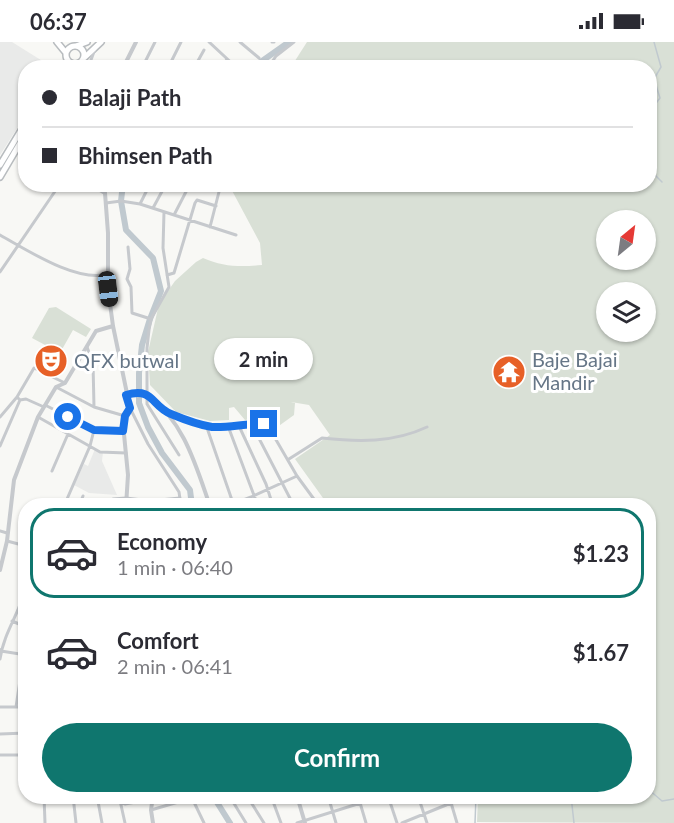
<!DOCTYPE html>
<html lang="en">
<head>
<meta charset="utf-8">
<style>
  :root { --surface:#fff; --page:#f2f2f3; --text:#2b2b33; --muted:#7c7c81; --line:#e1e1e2; --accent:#0f766e }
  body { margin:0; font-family:Lato,sans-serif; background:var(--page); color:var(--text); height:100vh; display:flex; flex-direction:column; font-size:22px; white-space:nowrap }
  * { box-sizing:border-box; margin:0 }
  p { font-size:20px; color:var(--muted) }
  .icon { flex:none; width:33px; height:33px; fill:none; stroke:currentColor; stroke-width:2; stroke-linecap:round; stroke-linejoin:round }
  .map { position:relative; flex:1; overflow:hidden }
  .details { position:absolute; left:18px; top:456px; width:638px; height:306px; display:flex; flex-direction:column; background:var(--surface); border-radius:24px; box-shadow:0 2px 4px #0004 }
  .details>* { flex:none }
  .guide { position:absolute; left:18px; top:18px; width:639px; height:132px; border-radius:24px; box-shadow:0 2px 4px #0004; display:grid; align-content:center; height:132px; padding:0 24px; background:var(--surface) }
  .needle { width:39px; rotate:29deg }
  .buttons { position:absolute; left:596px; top:168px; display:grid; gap:12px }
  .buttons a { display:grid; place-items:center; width:60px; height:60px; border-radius:50%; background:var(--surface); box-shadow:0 2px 4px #0004; font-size:30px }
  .end { position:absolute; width:27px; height:27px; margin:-14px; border:8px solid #1a73e8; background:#fff; box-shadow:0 0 0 3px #fff }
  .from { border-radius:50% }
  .bubble { position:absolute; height:42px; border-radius:21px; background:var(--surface); box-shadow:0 2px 4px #0004; font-size:20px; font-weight:700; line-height:42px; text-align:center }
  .car { position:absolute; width:18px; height:36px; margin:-18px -9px; border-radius:8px; box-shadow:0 0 4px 2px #0007; background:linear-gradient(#222 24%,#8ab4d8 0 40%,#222 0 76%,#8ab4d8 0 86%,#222 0) }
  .guide b { display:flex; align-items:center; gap:21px; height:57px; font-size:22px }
  .guide b+b { border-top:2px solid var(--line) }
  .guide i { width:15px; height:15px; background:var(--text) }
  ul { padding:10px 0 0; list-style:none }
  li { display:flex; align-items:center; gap:18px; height:90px; margin:0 12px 9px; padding:0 12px; border:3px solid transparent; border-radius:24px }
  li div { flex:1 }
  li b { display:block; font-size:22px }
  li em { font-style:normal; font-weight:700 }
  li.active { border-color:var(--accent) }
  li>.icon { width:54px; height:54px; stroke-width:1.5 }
  .cta { display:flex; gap:12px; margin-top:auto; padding:12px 24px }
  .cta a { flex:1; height:69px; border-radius:36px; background:var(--accent); color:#fff; font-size:24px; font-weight:700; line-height:69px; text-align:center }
  .status { display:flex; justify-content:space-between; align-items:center; height:42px; padding:0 30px; background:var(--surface); direction:ltr }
  .status svg { height:16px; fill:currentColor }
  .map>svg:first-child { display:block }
</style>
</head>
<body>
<div class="status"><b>06:37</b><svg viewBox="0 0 49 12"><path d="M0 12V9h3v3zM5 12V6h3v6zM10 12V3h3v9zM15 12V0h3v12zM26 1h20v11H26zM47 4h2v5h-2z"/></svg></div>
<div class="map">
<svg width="674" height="781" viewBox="0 0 674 781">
  <rect width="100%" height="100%" fill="#f8f8f5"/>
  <path fill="#e9eae9" d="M0 0H12L52 25 26 26 25 74 0 113Z
    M95 407 103 410 102 419 117 453 89 451 74 443 84 422 88 424Z"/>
  <path fill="#d9e0d6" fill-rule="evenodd" d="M307 0H674V781L477 780 478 755 648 754V464L328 463 295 417 330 393 309 363 291 360 295 361 294 373 276 386 257 376 245 378 234 365 229 366V378L210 379 176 370 150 343 148 310 159 262 175 239 196 220 203 216C223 225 241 225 262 223L260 201 229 143 650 142V26L291 25ZM606 178H645V218H606ZM606 250H645V290H606Z
    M56 265 91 287 86 295 73 288 60 311 32 296 49 266Z"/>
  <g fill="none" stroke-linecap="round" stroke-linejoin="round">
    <path stroke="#c0c9cf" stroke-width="1.5" d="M650 69 660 56 654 37 661 25 654 0
      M650 128 662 140
      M648 747 662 759 674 757
      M571 754 574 781
      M475 781 476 754"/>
    <path stroke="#c0c9cf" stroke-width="6" d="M252 26 289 0
      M123 142 121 159 126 188 153 216 161 249 150 277 142 303 139 331V361L148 385 162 411 190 448 192 464
      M213 754 230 781"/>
    <defs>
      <path id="trunk" d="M57 0 66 11
        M66 13a9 9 0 1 1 18 0a9 9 0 1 1-18 0Z
        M76 4 87 0
        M84 16 101 0
        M0 123 26 80
        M0 135 26 91"/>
    </defs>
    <use href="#trunk" stroke="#b8bcbf" stroke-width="8"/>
    <path stroke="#c6c9cd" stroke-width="3" d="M209 0 237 26
      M240 0 259 16
      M272 0H274
      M88 26 95 7
      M142 26 155 0
      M168 26 181 0
      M194 26 204 8
      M222 26 227 17
      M268 26 276 14 294 0
      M105 151 106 142
      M106 161 121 159 140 162 236 193
      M140 162 150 142
      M153 166 166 142
      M164 170 163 206 169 245 151 277 149 288 147 306V362L179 413
      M174 173 190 142
      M210 185 221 142
      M0 193C27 208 77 241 108 232
      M128 205 130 227 127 237 131 245 132 271 151 277
      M0 230 60 142
      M167 233 174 231 195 161 197 158 216 164
      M87 305 93 321 94 365
      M56 345 94 365 125 374
      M20 358 26 357 44 365
      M45 363 94 388 123 389
      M130 366 148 402 179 450 181 464
      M168 371C182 375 196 382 210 384 228 387 253 376 268 384L297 434 319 464
      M0 375 17 355
      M38 375 100 410 126 411
      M251 381 294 464
      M206 383 234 464
      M228 384 258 464
      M239 384 266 442 273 464
      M0 404 20 358 17 355 34 326 65 341
      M289 417 322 396C358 400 393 401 427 385
      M52 429 68 392
      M113 457 126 456 150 459 180 456
      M64 464 90 404 94 388
      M79 464 83 454
      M228 464 251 455 297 434
      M0 489 7 491
      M7 499 26 504
      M12 579 26 585
      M1 609 26 613
      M0 617C4 590 19 572 26 546
      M0 665H26
      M16 665 24 612
      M0 692 26 691
      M0 713H26
      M44 754 45 781
      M73 754 76 781
      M97 754 102 781
      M119 754 125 781
      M247 754 264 781
      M271 754 281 781
      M328 754 336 781
      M358 754 366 781
      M388 754 397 781
      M418 754 427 781
      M449 754 457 781
      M230 755 246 781
      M192 756 204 781
      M120 759 125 762 152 757
      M151 768 192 756
      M297 781 383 754
      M402 781 451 761 472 757 471 754"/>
    <path stroke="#c6c9cd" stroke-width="4" d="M123 26 136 0
      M90 142 105 151 108 191V247L113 284 130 366 123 382 128 433 126 464
      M126 353 147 352C184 380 195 421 210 464
      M0 528 7 499 14 438 38 375 56 345 65 341 96 289 113 284
      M0 608 1 609
      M153 754 151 768 153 781
      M297 754 305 781"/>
    <use href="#trunk" stroke="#fff" stroke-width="5"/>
  </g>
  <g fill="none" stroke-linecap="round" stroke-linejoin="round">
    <path stroke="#1a73e8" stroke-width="8" d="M68 375 94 388 123 389 125 374 130 366 126 353C154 345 151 364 171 372 183 377 199 383 212 385 230 386 247 381 264 382"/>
  </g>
  <defs>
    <symbol id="theatre-disc" viewBox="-11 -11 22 22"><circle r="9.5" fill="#e76027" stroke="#fff"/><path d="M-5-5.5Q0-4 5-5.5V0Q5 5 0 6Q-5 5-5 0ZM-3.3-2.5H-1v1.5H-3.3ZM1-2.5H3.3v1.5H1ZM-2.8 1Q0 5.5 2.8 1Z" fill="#fff"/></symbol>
    <symbol id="temple-disc" viewBox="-11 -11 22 22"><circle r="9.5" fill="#e76027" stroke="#fff"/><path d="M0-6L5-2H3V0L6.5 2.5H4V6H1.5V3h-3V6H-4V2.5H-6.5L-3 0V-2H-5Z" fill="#fff"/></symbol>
  </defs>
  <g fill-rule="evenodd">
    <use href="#theatre-disc" x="32" y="300" width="38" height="38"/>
    <use href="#temple-disc" x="490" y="311" width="38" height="38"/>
  </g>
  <g text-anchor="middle" stroke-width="6" stroke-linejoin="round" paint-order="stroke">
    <g font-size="20" fill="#667687" stroke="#fff" text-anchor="start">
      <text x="532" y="325">Baje Bajai<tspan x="532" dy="23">Mandir</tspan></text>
      <text x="74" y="326">QFX butwal</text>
    </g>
  </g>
</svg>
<div class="buttons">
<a><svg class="needle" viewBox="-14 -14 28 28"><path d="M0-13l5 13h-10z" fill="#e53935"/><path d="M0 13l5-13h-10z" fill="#7c7c81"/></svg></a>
<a><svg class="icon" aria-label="layers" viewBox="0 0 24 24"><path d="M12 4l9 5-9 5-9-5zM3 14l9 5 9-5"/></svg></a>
</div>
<i class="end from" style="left:68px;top:375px"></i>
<i class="end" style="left:264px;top:382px"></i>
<div class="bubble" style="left:214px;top:296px;width:99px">2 min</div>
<i class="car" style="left:108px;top:247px;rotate:173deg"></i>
<div class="guide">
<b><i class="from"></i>Balaji Path</b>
<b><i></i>Bhimsen Path</b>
</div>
<section class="details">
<ul>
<li class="active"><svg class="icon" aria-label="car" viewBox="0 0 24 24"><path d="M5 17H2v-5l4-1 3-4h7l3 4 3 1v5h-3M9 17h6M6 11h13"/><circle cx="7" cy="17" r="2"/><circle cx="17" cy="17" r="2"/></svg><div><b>Economy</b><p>1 min · 06:40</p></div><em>$1.23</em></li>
<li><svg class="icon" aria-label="car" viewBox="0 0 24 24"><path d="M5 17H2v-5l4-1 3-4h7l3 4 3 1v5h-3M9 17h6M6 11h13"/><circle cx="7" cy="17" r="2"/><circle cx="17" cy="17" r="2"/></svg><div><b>Comfort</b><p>2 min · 06:41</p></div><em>$1.67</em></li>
</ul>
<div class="cta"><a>Confirm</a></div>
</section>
</div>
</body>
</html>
